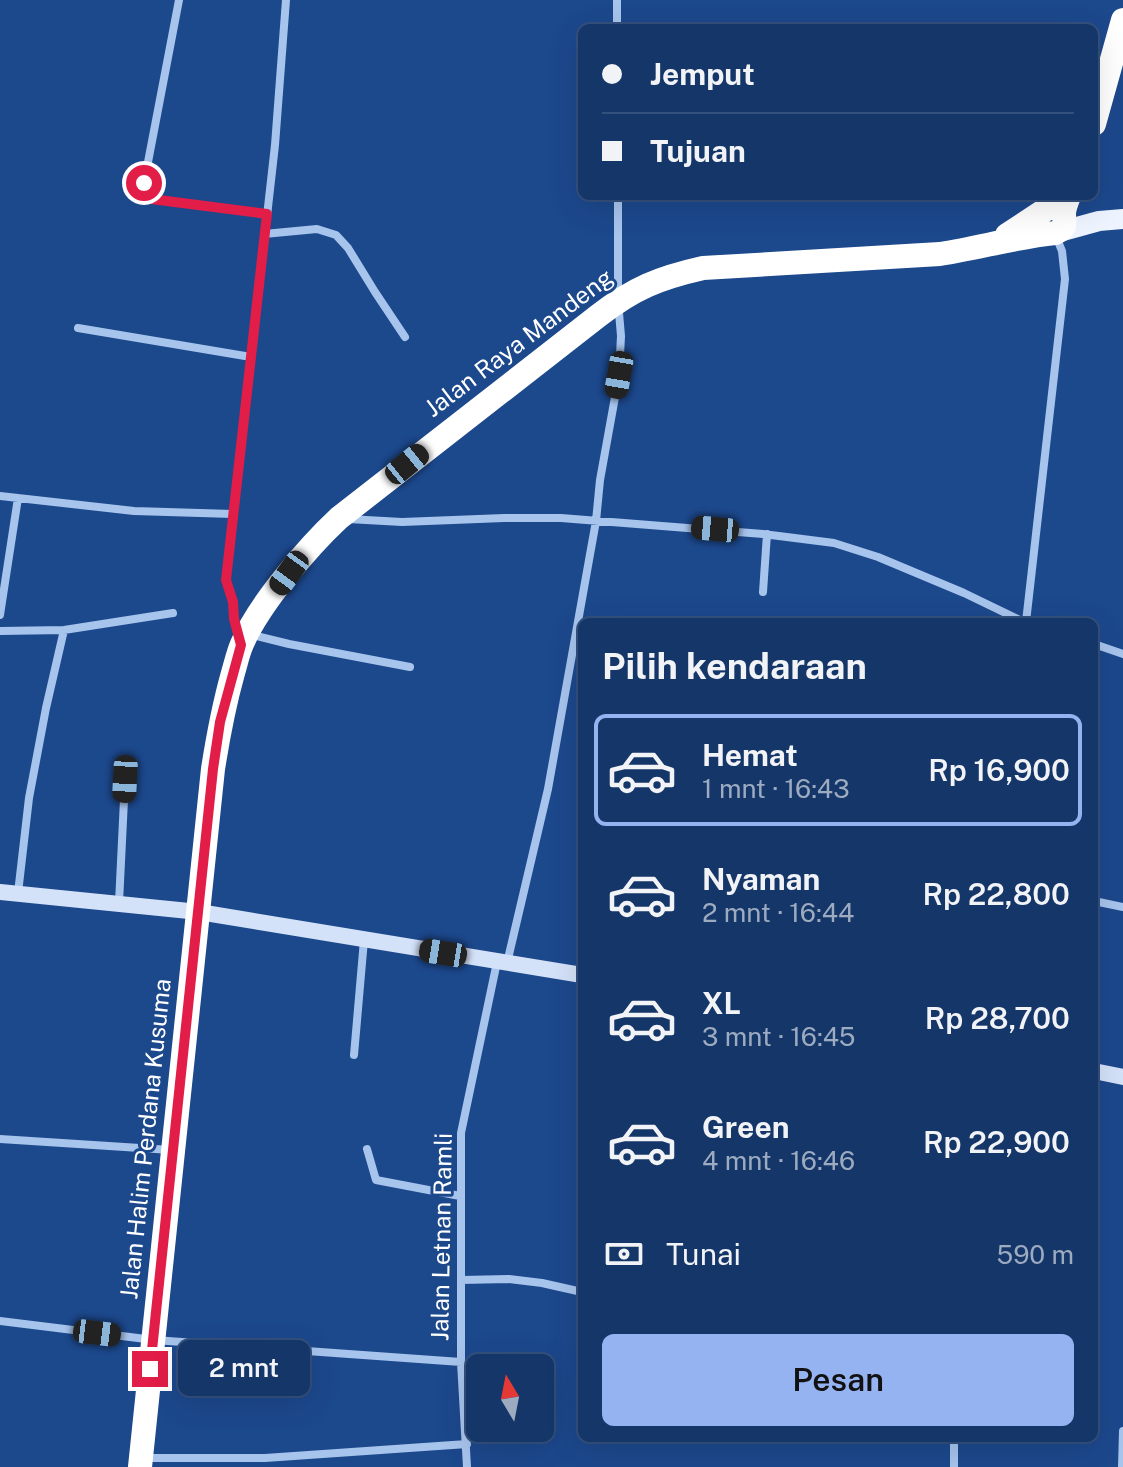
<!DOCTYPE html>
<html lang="id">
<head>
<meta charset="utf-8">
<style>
  :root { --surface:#153669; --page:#224171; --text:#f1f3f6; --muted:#9dabc0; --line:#34507d; --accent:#95b2f1 }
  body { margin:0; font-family:"Public Sans",sans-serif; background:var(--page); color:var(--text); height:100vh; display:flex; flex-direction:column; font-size:30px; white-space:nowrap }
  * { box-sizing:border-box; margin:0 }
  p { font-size:26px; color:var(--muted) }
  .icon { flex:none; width:44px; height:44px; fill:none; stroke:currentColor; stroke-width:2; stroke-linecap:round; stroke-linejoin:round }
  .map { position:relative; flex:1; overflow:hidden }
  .sheet { position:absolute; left:578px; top:618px; width:520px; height:824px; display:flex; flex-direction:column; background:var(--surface); border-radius:12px; box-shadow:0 8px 32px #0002,0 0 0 2px var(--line) }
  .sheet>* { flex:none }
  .guide { position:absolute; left:578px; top:24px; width:520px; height:176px; border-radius:12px; box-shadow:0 8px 32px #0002,0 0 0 2px var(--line); display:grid; align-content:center; height:176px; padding:0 24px; background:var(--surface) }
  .needle { width:52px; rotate:350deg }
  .fabs { position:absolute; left:466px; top:1354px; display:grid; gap:16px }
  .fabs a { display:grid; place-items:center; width:88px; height:88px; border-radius:12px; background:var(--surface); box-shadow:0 8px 32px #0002,0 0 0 2px var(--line); font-size:40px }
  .end { position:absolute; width:36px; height:36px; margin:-18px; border:10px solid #e11d48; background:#fff; box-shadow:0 0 0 4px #fff }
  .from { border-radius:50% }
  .bubble { position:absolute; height:56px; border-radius:12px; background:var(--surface); box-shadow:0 8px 32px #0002,0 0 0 2px var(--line); font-size:26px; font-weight:600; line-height:56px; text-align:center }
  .car { position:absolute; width:24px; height:48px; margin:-24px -12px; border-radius:10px; box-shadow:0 0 6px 2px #0007; background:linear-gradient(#222 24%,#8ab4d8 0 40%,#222 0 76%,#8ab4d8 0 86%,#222 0) }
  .guide b { display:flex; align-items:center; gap:28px; height:76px; font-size:30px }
  .guide b+b { border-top:2px solid var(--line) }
  .guide i { width:20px; height:20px; background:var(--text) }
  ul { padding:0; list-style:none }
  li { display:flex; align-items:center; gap:24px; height:112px; margin:0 16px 12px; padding:0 8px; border:4px solid transparent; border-radius:12px }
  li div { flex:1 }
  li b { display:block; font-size:30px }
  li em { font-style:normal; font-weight:600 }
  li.on { border-color:var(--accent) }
  li>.icon { width:72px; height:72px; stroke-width:1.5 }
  h2 { padding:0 24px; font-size:36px; line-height:96px }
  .pay { display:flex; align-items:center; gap:20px; height:88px; padding:0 24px; font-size:30px }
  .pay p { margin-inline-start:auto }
  .action { display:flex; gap:16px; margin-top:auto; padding:16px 24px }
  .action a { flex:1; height:92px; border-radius:12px; background:var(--accent); color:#111; font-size:32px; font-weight:600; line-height:92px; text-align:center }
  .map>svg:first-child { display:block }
</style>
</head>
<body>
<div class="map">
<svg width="1123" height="1467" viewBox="0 0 1123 1467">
  <rect width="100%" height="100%" fill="#1c488c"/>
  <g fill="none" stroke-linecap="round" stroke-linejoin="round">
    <path stroke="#a7c4ed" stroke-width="8" d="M179 0 144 183V192L151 199 267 214
      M617 0V28
      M264 234 317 229 336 235 348 248 375 292 405 337
      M78 328 251 357
      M0 496 134 511 233 514
      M348 519 402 522 504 518H561L763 534 834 543 878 557 964 593 1024 622
      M763 592 767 534
      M0 615 18 498
      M1026 622 1065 279 1062 251 1055 234
      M0 631 64 630 173 613
      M252 635 289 644 410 667
      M238 637 234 619 233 602 226 580 275 145 286 0
      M1094 644 1123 654
      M18 893 29 798 46 708 64 630
      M1094 901 1123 907
      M119 903 125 779
      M507 963 548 789 596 521 600 480 619 375 621 336 618 301V196
      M354 1055 364 940
      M0 1139 171 1150
      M367 1149 376 1180 460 1196
      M461 1280 509 1279 542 1283 582 1292
      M0 1321 154 1340 461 1362
      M145 1458H265L467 1444
      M467 1467 461 1362V1133L497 962
      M954 1467V1438
      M1122 1467 1123 1431"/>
    <path stroke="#d4e2f9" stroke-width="16" d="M0 892 199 912 582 975
      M1094 1071 1123 1077"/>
    <path stroke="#edf3ff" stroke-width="20" d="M1059 232 1099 221 1123 219"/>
    <path stroke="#fff" stroke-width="24" d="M1094 124 1123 20
      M1007 235 1048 208H1057L1063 214
      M140 1467 213 769C218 737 224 705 233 673 236 663 238 653 242 644 259 604 308 547 339 518L598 316C634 288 659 278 703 268L940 254C979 248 1016 237 1055 233 1068 227 1064 225 1064 214 1064 209 1067 201 1069 196"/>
  </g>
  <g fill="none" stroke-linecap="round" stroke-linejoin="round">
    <path stroke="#e11d48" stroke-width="10" d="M144 183V192L151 199 267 214 226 580 233 602 234 619 241 645 220 722 213 769 150 1369"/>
  </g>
  <g text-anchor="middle" stroke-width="6" stroke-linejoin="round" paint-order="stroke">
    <g font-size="24" fill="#fff" stroke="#1c488c">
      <text transform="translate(519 343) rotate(-37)" y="8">Jalan Raya Mandeng</text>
      <text transform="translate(146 1139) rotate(-84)" y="8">Jalan Halim Perdana Kusuma</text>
      <text transform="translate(442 1237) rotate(-89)" y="8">Jalan Letnan Ramli</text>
    </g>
  </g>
</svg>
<div class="fabs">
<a><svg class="needle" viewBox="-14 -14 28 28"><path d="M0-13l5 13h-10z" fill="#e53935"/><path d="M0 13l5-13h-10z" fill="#9dabc0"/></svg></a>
</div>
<i class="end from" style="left:144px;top:183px"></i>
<i class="end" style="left:150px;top:1369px"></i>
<div class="bubble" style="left:178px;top:1340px;width:132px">2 mnt</div>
<i class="car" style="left:619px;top:375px;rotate:190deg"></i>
<i class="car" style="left:407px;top:464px;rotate:51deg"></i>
<i class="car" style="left:715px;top:529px;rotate:275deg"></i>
<i class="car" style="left:289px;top:573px;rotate:216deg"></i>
<i class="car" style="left:125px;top:779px;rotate:183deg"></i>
<i class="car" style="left:443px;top:953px;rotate:279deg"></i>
<i class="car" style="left:97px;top:1333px;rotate:97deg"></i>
<div class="guide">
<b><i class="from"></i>Jemput</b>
<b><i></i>Tujuan</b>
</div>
<section class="sheet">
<h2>Pilih kendaraan</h2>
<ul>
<li class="on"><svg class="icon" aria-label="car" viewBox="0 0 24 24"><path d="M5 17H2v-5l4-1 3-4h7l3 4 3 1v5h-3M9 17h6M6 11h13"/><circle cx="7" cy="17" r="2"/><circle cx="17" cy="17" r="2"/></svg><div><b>Hemat</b><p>1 mnt · 16:43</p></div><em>Rp 16,900</em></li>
<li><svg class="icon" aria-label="car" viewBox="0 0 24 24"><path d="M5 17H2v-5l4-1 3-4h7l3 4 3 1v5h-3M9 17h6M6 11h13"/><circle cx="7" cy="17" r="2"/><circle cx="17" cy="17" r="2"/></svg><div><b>Nyaman</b><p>2 mnt · 16:44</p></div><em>Rp 22,800</em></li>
<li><svg class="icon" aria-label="car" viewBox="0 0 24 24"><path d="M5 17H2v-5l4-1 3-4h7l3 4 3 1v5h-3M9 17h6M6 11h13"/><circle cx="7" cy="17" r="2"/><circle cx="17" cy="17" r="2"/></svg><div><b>XL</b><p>3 mnt · 16:45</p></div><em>Rp 28,700</em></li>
<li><svg class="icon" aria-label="car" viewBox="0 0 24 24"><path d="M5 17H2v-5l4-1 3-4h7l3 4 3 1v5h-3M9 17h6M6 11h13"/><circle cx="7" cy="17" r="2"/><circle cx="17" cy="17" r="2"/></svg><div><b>Green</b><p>4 mnt · 16:46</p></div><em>Rp 22,900</em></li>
</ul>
<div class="pay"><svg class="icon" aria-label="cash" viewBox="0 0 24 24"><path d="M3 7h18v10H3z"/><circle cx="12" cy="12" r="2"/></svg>Tunai<p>590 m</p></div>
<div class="action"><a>Pesan</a></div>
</section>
</div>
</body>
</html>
